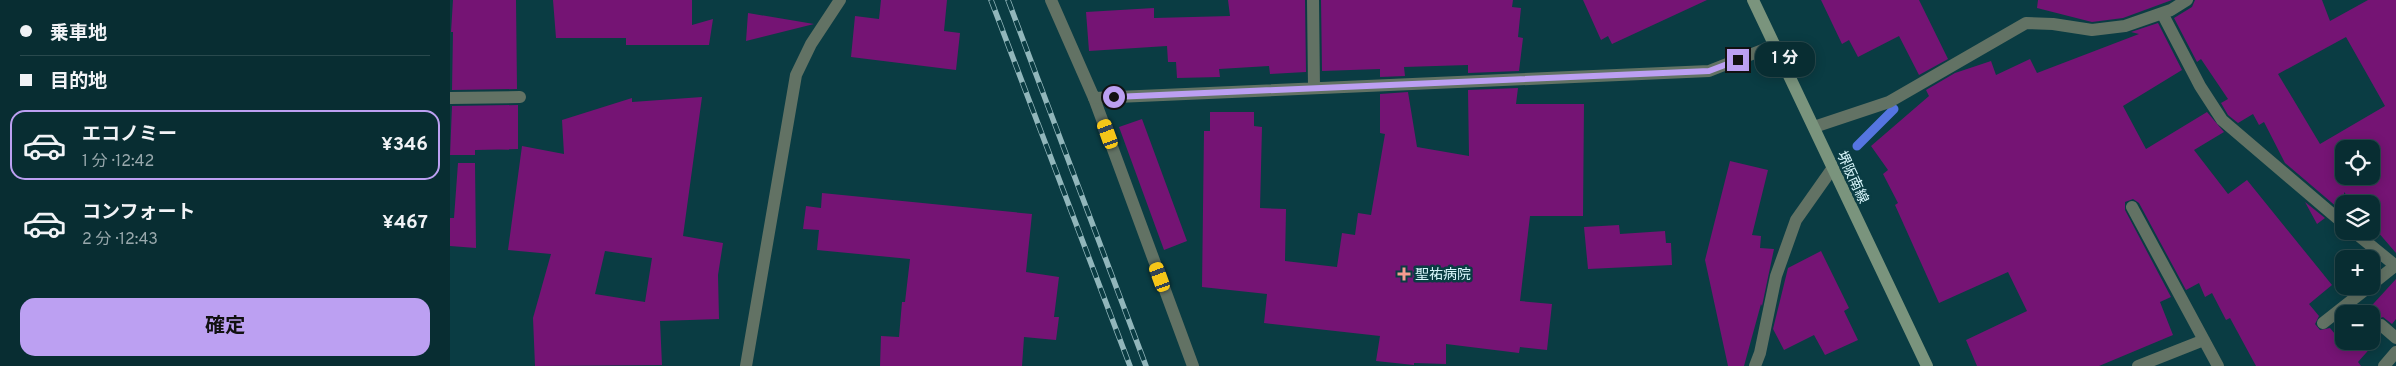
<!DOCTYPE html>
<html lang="ja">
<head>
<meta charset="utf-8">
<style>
  :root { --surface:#082d32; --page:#16393e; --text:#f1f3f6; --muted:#98a8ac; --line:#29494d; --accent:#bca0f2 }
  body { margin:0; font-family:Overpass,"Noto Sans JP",sans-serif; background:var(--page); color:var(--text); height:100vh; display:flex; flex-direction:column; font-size:19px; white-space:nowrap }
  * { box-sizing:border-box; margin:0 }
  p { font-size:16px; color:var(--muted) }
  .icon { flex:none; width:28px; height:28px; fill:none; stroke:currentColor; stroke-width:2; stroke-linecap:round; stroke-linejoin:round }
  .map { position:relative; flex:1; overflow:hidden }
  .details { display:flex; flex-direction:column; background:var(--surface); width:450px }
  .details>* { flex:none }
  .hud { display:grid; align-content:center; height:110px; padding:0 20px; background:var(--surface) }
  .buttons { position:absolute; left:1885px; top:140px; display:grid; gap:10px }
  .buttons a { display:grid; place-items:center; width:45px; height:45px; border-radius:10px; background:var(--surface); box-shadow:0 2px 12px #0003,0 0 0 1px var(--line); font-size:25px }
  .end { position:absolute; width:22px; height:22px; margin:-11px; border:6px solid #bca0f2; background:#111; box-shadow:0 0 0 2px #111 }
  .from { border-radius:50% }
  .bubble { position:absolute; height:35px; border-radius:15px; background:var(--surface); box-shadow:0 2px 12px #0003,0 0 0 1px var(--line); font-size:16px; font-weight:700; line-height:35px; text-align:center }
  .car { position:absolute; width:15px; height:30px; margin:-15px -8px; border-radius:6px; box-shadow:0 0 4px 1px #0007; background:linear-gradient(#f5c518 24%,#345 0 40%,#f5c518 0 76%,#345 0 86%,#f5c518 0) }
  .hud b { display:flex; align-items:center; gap:18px; height:48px; font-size:19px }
  .hud b+b { border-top:1px solid var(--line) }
  .hud i { width:12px; height:12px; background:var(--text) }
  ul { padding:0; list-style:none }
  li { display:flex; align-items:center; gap:15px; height:70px; margin:0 10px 8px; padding:0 10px; border:2px solid transparent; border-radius:15px }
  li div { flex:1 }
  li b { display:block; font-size:19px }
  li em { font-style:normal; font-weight:700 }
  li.active { border-color:var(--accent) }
  li>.icon { width:45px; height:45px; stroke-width:1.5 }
  .action { display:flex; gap:10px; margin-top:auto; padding:10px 20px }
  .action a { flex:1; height:58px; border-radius:15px; background:var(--accent); color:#111; font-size:20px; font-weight:700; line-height:58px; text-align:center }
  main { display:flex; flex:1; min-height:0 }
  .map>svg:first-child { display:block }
</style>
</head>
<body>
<main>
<section class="details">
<div class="hud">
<b><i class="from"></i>乗車地</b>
<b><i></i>目的地</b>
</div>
<ul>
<li class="active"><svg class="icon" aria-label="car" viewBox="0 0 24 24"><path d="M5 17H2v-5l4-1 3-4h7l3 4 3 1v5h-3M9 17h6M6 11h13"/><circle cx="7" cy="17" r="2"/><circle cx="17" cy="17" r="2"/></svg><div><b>エコノミー</b><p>1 分 · 12:42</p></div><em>¥346</em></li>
<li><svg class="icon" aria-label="car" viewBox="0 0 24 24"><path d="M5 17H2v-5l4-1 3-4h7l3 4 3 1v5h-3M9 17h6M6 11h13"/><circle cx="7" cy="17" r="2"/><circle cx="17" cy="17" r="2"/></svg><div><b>コンフォート</b><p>2 分 · 12:43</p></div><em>¥467</em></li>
</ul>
<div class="action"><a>確定</a></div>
</section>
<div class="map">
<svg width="1946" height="366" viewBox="0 0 1946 366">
  <rect width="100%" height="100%" fill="#0a3c43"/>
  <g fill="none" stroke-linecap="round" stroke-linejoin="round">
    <path stroke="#5575e1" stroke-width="9" d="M1407 146 1444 109"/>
  </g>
  <path fill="#751474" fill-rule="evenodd" d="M3 0H66L67 89 2 90 3 32H1Z
    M103 0H242V25L263 19 259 45H176V38H106Z
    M431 0H497L494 31 510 33 506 70 401 57 405 16 429 19Z
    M778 0H855L856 72 820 74 819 66 769 69 770 77 727 78 726 62H718L717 46 639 51 636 12 704 8V18L780 16Z
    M871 0H1063L1062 7 1071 8 1068 37 1073 38 1069 71 1018 73V65L954 67 955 76 930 77V69L872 71Z
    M1133 0H1257L1162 44 1158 36 1151 40Z
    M1371 0H1469L1498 59 1469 75 1449 36 1408 57 1399 40 1392 44Z
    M1588 0H1722L1673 18 1642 22 1587 8Z
    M1745 0H1872L1880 21 1918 0H1946V253L1921 224V204H1904L1894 192V203L1888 208 1835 163 1814 122 1809 125 1803 114 1788 123 1778 115 1771 103 1778 99 1751 59 1747 62 1724 18 1742 7ZM1896 37 1935 106 1870 144 1828 74ZM1894 149H1921V176H1894Z
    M298 13 364 24 296 41Z
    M1708 23 1732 70 1673 106 1696 149 1757 112 1774 132 1744 150 1778 194 1797 180 1882 285 1859 304 1869 316 1865 324 1870 330 1880 328 1890 340 1894 336V341H1921V314H1914L1946 279V319L1942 324 1933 317 1925 320 1924 328 1931 336 1908 362 1911 366H1806L1780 318 1776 320 1762 293 1755 297 1749 283 1736 290 1689 203 1683 199 1675 202V210L1721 297 1710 302 1723 335 1649 366H1527L1516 340 1577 311 1558 272 1489 303 1445 205 1448 203 1433 174 1438 170 1421 146 1479 96 1476 90 1505 73 1541 61 1546 75 1580 59 1587 73 1689 34 1681 32Z
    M1068 88 1066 104H1134L1133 216H1080L1070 301 1102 304 1097 350 1070 347 1069 353 996 344V364L964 363V365L926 361 930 336 814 323 817 294 752 287 754 131H760V112H804V126L812 127 810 208 836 209 835 261 887 267 892 233 905 235 908 213 921 215 935 134 930 133V94L958 92 967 147 1019 156 1018 90Z
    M252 97 233 236 273 243 268 275 269 319 210 321 212 365 85 366 83 318 101 254 58 250 72 146 114 154 112 120 182 98V102ZM155 251 202 258 195 302 145 294Z
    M68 105V149L25 150V155H0L2 106Z
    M692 119 737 241 714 250 669 127Z
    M1280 161 1318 170 1302 235 1311 236 1310 248 1324 249 1312 306 1311 304 1294 366H1278L1255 260Z
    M8 163H25L26 248 0 246V218H4Z
    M372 193 582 214 576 272 609 277 604 317H609L606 340 574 337 572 366H430L431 336 449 337 452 302H455L460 259 367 250 369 230 353 229 356 206 371 208Z
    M1855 202 1875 218 1867 224Z
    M1169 225 1170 234 1215 231 1216 243H1221L1222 265 1138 269 1134 227Z
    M1371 251 1399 308 1394 311 1408 340 1375 355 1364 335 1334 350 1323 329 1338 268Z"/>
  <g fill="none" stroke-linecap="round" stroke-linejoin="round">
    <path stroke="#627264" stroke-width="12" d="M644 98 743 366
      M1921 285 1945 266
      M1873 323 1920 286"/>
    <path stroke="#627264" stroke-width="12" d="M601 0 644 98 1259 71 1325 45
      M863 0 864 88
      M1712 13 1750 86 1772 120 1894 224
      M0 98 70 97
      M1364 127 1439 102 1576 23 1603 24 1642 30 1675 26 1721 10 1737 0
      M1682 207 1768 366
      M1903 231 1946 266
      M1931 325 1946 338
      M1305 366 1310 353 1326 276 1346 220 1382 169
      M1688 366 1754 340
      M1934 366 1946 352"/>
    <path stroke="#627264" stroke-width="12" d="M296 366 346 75 361 44 390 0"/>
    <path stroke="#7a947d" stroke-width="12" d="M1303 0 1477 366"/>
    <defs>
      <path id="rail" d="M541 0 680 366
        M558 0 696 366"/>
    </defs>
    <use href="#rail" stroke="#91b6bb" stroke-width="5.5"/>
    <use href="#rail" stroke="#0a3c43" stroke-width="4" stroke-dasharray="11" stroke-linecap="butt"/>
  </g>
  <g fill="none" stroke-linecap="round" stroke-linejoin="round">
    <path stroke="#bca0f2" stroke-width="6" d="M664 97 1259 71 1288 60"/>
  </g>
  <path fill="#f59c90" stroke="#0a3c43" stroke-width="2" d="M951.5 266.5h5v5h5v5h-5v5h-5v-5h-5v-5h5z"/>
  <g text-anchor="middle" stroke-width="5" stroke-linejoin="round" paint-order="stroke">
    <g font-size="14" fill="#daf8fd" stroke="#0a3c43">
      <text transform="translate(1403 177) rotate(65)" y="5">堺阪南線</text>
    </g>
    <g font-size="14" fill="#daf8fd" stroke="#0a3c43" text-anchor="start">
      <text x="965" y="279">聖祐病院</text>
    </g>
  </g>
</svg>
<div class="buttons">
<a><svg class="icon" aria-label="locate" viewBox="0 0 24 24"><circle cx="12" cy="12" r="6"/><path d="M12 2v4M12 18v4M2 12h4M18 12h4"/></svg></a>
<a><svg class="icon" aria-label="layers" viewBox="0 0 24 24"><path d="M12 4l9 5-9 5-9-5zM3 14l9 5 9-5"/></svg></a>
<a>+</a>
<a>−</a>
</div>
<i class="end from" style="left:664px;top:97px"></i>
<i class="end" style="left:1288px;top:60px"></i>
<div class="bubble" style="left:1305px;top:42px;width:60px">1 分</div>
<i class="car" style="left:658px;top:134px;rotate:340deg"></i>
<i class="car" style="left:710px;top:277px;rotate:340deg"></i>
</div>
</main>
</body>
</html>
